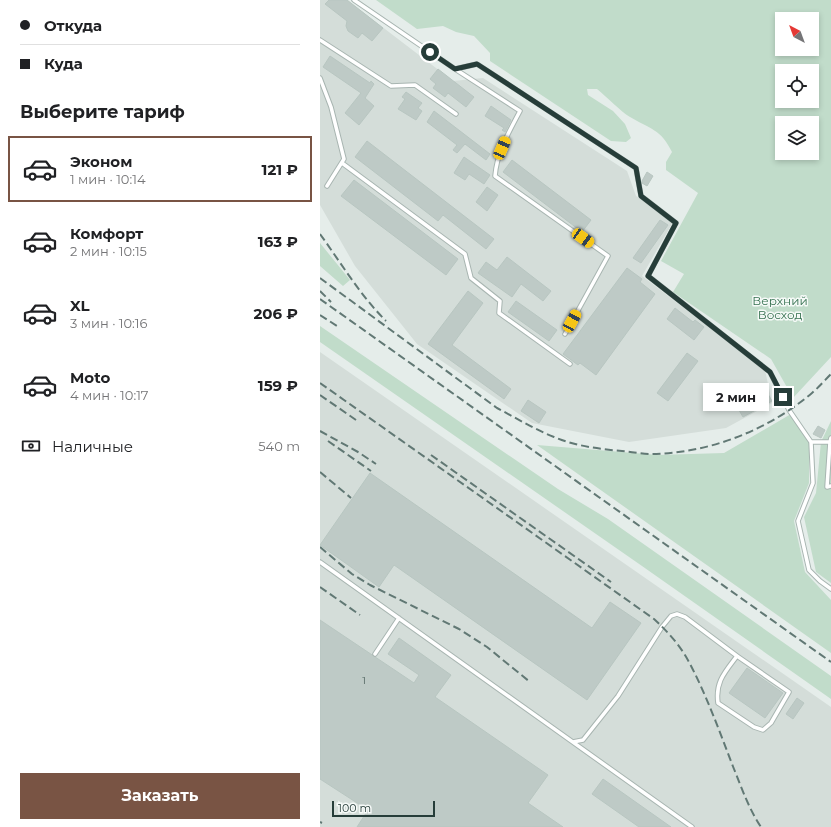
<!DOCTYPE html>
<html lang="ru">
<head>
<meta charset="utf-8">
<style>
  :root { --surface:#fff; --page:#f2f2f2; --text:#202124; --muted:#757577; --line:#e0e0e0; --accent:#795444 }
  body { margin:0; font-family:Montserrat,sans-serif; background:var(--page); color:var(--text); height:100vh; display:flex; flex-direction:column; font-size:15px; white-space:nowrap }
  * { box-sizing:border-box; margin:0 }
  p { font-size:13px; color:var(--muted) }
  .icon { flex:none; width:22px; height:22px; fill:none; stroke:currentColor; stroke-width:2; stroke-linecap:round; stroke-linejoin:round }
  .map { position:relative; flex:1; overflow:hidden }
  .panel { display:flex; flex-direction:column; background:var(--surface); width:320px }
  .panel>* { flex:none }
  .top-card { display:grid; align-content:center; height:88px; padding:0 20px; background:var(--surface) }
  .needle { width:26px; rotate:319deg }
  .buttons { position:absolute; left:455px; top:12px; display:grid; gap:8px }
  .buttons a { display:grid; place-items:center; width:44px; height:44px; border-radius:0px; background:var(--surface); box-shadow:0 2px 6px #0003; font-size:20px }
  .scale { position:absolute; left:12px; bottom:10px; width:103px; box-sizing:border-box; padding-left:4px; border:2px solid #263d39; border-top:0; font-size:11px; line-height:14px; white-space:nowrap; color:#263d39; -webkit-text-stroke:3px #f6faf8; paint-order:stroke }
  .end { position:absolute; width:18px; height:18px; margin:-9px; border:5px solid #263d39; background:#fff; box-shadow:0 0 0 2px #fff }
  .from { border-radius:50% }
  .bubble { position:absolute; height:28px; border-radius:0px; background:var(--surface); box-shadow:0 2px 6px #0003; font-size:13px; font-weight:700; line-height:28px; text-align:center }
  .car { position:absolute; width:12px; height:24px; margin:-12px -6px; border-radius:5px; box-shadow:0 0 3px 1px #0007; background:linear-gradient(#f5c518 24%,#345 0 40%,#f5c518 0 76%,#345 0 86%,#f5c518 0) }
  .top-card b { display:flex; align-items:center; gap:14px; height:38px; font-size:15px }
  .top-card b+b { border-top:1px solid var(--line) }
  .top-card i { width:10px; height:10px; background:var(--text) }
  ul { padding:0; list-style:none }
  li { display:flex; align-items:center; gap:12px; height:66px; margin:0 8px 6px; padding:0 12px; border:2px solid transparent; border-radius:0px }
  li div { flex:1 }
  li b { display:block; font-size:15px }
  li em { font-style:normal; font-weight:700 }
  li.on { border-color:var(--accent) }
  li>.icon { width:36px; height:36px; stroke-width:1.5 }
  h2 { padding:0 20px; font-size:18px; line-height:48px }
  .pay { display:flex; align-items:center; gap:10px; height:44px; padding:0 20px; font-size:15px }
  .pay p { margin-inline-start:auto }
  .button { display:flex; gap:8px; margin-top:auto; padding:8px 20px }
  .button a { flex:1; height:46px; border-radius:0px; background:var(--accent); color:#fff; font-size:16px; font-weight:700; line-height:46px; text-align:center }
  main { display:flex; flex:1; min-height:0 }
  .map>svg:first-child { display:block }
</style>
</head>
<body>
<main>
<section class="panel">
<div class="top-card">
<b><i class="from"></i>Откуда</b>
<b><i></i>Куда</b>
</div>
<h2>Выберите тариф</h2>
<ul>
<li class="on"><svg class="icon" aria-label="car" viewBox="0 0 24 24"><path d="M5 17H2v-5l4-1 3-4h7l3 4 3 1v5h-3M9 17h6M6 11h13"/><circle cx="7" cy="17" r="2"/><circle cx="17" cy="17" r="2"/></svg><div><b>Эконом</b><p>1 мин · 10:14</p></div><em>121 ₽</em></li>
<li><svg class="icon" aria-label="car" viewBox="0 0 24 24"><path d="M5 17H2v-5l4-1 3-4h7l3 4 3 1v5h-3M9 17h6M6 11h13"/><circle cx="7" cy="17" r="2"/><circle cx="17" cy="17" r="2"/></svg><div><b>Комфорт</b><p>2 мин · 10:15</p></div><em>163 ₽</em></li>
<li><svg class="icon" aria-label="car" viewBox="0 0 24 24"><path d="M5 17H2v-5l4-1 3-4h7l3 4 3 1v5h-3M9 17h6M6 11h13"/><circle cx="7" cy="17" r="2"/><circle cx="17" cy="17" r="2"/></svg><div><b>XL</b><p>3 мин · 10:16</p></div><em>206 ₽</em></li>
<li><svg class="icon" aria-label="car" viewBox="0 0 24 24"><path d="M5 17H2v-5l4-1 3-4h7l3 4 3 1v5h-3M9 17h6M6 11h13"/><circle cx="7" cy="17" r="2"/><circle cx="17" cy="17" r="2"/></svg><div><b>Moto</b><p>4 мин · 10:17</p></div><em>159 ₽</em></li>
</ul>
<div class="pay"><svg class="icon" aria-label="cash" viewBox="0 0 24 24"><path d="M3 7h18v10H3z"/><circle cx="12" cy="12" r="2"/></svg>Наличные<p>540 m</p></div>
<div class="button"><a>Заказать</a></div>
</section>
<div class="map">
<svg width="511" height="827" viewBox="0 0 511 827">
  <rect width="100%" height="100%" fill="#e5edea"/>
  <path fill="#d4ddd9" d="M0 0H27L133 81 163 78 307 171 316 196 353 222 322 276 445 370 452 403 406 428 309 442 212 423 97 344 35 266 0 205Z
    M0 352 511 707V827H0Z"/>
  <path fill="#c1dcca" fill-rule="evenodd" d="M56 0H511V357L473 398 451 359 353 292 364 274 341 261 378 193 346 170V162L352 152C341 129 330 129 310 117 300 111 287 97 277 89H267L268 95 293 111 305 124 311 138 306 142 291 141 170 61V53L154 36 136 32 123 26 97 29ZM462 19H492V49H462ZM462 71H492V101H462ZM462 123H492V153H462Z
    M0 243 30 280 23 286 0 266Z
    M0 326 238 489 288 519 511 676V699L322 566 0 342Z
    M471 414 489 442V483L474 521 485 572 511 600V653L217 445 338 455 404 453Z
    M511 421V583L496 572 484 517 496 493 501 442Z"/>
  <path fill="#becac6" stroke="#b8c6c1" d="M9 0H27L63 28 52 41 42 33 38 38 28 31 26 26 27 21 5 4Z
    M10 56 50 83 51 81 54 84 45 98 54 106 39 125 25 113 41 93 3 67Z
    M118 69 154 97 146 107 128 93 125 97 113 88 116 84 110 79Z
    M86 92 102 103 98 108 102 111 96 120 78 109 85 99 82 97Z
    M171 106 191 120 185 132 182 130 184 128 165 116Z
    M114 111 170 154 166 160 145 144 137 153 133 150 137 145 107 122Z
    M47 141 174 239 166 249 123 215 118 221 35 157Z
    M144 157 170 175 164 184 149 174 145 180 134 173Z
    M192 160 271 220 262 232 183 172Z
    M327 172 333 176 327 186 322 183V181Z
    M34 180 138 259 126 275 21 196Z
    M167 187 178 195 167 211 156 202Z
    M340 220 348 225 321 263 313 258Z
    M187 257 231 291 223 301 201 284 192 297 158 273 166 262 177 270Z
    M307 268 322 279 320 282 335 294 276 375 260 363 258 365 243 354Z
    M148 291 163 303 132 345 191 389 184 399 108 344Z
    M196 301 237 330 229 341 188 312Z
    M355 308 373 322 375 320 384 327 374 340 347 319Z
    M367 353 378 361 348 401 337 393Z
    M445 389 452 401 423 417 416 405Z
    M208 400 226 412 219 423 201 411Z
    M498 426 505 430 501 438 493 434Z
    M50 473 272 628 290 602 321 623 267 700 74 565 59 587 0 545Z
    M0 620 94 683 99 675 68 654 79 638 131 675 115 697 228 775 208 803 243 827H37L48 810 0 779Z
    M427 668 463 693 445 718 409 693Z
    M477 698 484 703 473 719 466 714Z
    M283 779 351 827H319L272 794Z"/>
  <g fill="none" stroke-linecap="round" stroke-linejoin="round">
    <defs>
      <path id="service" d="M34 0 135 69 157 64 316 168 321 196 356 223 328 276 450 372 469 410 491 442 493 483 478 521 489 570 500 581 511 589
        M0 40 71 86 95 85 136 114
        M135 69 200 111C189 132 177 152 175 176L288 256 245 334
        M0 78 11 107 24 159 7 186
        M22 163 145 254 151 278 180 301 179 313 250 364
        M511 441 510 442 507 487 511 486
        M491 442H510L511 438
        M0 562 372 827
        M55 654 79 618
        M253 742 263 740 298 696 342 627 351 616 357 614 365 617 417 656C405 672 395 682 398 703L434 727 443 730 451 723 469 692 417 656"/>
    </defs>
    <use href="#service" stroke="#a8b5b1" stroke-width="5.5"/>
    <use href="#service" stroke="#fff" stroke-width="3.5"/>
    <path stroke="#617874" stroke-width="2" stroke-dasharray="8 4" stroke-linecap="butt" d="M0 234C21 263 40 295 66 321
      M0 278 177 408C196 418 214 429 234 437 255 446 279 449 302 451 312 452 322 454 332 454 390 453 448 430 492 393 499 387 505 380 511 374
      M0 291 11 302
      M0 299 511 662
      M0 315 17 326
      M0 383 334 619C347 631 360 645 369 662 387 696 400 733 414 769 422 789 429 809 441 827
      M0 395 36 420
      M0 431 38 452 56 464
      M8 441 51 471
      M111 455 291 582
      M0 472 31 498
      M0 547 32 574 50 585 139 629 167 647 210 682
      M0 587 40 615
      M0 822 2 823"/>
  </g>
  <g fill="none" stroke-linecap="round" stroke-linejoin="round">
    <path stroke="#263d39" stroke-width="5" d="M110 52 135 69 157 64 316 168 321 196 356 223 328 276 450 372 463 397"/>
  </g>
  <g text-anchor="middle" stroke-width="3" stroke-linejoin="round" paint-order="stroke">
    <g font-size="10" fill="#4c605c">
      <text x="44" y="684">1</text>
    </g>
    <g font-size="12" fill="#34704f" stroke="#f6faf8">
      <text x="460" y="305">Верхний<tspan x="460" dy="14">Восход</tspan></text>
    </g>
  </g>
</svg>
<div class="buttons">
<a><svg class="needle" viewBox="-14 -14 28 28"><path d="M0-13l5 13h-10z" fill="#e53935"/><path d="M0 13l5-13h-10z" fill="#757577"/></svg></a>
<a><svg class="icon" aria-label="locate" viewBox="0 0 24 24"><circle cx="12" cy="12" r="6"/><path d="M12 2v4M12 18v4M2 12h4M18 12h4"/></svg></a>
<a><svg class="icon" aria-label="layers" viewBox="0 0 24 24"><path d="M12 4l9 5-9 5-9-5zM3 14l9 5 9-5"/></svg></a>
</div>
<div class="scale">100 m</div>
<i class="end from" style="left:110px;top:52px"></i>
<i class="end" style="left:463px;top:397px"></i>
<div class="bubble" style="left:383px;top:383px;width:66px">2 мин</div>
<i class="car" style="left:182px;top:148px;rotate:23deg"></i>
<i class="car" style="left:263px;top:238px;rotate:125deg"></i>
<i class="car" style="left:252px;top:321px;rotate:29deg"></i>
</div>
</main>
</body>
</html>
